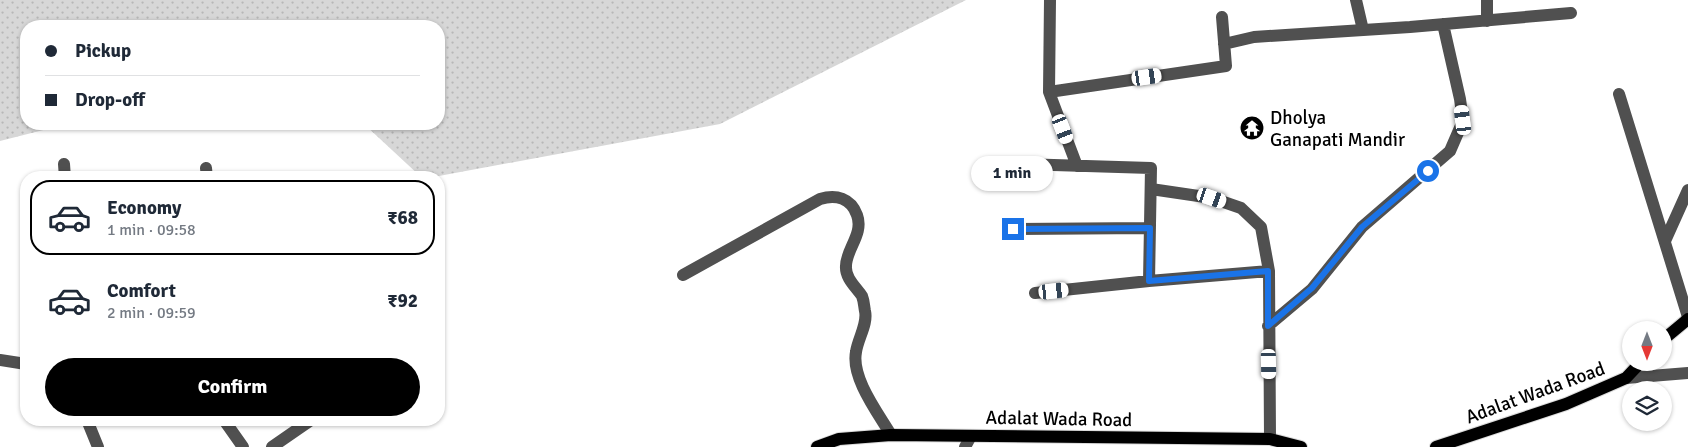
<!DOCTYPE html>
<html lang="en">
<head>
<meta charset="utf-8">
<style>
  :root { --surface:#fff; --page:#f2f2f3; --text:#1f2937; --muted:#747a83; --line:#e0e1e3; --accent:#000 }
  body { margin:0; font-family:Signika,sans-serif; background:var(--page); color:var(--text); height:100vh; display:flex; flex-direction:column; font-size:19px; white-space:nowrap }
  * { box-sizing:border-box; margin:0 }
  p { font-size:16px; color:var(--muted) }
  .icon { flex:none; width:28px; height:28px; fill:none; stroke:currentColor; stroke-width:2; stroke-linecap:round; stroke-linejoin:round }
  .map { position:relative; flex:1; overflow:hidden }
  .drawer { position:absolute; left:20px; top:171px; width:425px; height:255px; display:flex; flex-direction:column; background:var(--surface); border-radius:20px; box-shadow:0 1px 4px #0004 }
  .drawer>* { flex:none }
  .hud { position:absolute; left:20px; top:20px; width:425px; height:110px; border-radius:20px; box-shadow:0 1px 4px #0004; display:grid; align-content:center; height:110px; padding:0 25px; background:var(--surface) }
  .needle { width:32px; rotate:180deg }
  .controls { position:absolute; left:1622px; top:321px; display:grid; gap:10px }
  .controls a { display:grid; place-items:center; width:50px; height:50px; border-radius:50%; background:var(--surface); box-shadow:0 1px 4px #0004; font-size:25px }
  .end { position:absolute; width:22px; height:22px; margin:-11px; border:6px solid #1a73e8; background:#fff; box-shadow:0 0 0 2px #fff }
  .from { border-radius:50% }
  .bubble { position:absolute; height:35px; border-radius:18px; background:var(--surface); box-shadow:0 1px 4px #0004; font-size:16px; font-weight:700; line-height:35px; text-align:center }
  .car { position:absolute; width:15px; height:30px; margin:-15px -8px; border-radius:6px; box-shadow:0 0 4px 1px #0007; background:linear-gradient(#fff 24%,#345 0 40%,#fff 0 76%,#345 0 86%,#fff 0) }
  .hud b { display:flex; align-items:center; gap:18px; height:48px; font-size:19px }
  .hud b+b { border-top:1px solid var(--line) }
  .hud i { width:12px; height:12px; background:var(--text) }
  ul { padding:9px 0 0; list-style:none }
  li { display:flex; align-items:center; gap:15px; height:75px; margin:0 10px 8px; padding:0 15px; border:2px solid transparent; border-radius:20px }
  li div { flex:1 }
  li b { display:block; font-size:19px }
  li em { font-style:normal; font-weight:700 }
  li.selected { border-color:var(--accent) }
  li>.icon { width:45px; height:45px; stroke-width:1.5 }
  .cta { display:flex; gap:10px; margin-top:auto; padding:10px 25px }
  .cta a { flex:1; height:58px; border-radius:30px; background:var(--accent); color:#fff; font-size:20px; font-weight:700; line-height:58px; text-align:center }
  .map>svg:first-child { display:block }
</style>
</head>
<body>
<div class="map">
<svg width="1688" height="447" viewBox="0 0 1688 447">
  <defs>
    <pattern id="grass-dots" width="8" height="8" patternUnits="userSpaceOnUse" patternTransform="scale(1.25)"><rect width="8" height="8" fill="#d7d7d7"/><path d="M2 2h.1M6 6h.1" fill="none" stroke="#b7b7b7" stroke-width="1.8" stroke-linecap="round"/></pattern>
  </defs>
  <rect width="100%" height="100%" fill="#fff"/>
  <path fill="url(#grass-dots)" d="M0 0H966L720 124 428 178 421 177 364 124H439V26H26V124H67L0 141Z"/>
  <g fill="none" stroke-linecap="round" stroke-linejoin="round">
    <defs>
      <path id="major" d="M1664 339 1688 319
        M817 447 839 439 891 435 1270 439 1301 447
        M1436 447 1566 404 1626 378 1641 362"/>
    </defs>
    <use href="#major" stroke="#dbdbdb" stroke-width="14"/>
    <path stroke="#505050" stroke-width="12" d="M1050 0 1049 92 1077 166
      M1356 0 1363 30
      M1487 0V21
      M1224 44 1254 37 1410 27 1571 13
      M1049 92 1226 66 1222 17
      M1619 94 1688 317
      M64 164 65 178
      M1021 164 1151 168 1149 281 1269 271
      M206 168 207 178
      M1151 189 1212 198 1241 208 1261 227 1269 271 1270 439
      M1013 229 1150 228
      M1665 241 1688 190
      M683 275 820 199C836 194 851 198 857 215 864 234 846 249 846 266 845 278 856 287 862 296 864 301 864 306 865 311 868 324 858 338 856 352 851 378 878 413 891 435
      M1035 293 1149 281
      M1268 326 1312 289 1362 227 1450 151 1463 121 1460 99 1443 24
      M0 360 26 364
      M1626 378 1688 373
      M87 420 98 447
      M224 420 243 447
      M272 447 311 420
      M965 447 971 436"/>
    <use href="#major" stroke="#000" stroke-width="12"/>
  </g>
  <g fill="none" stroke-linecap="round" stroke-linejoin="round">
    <path stroke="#1a73e8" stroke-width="6" d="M1013 229 1150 228 1149 281 1268 271V326L1312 288 1362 227 1428 171"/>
  </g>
  <defs>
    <symbol id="temple-disc" viewBox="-11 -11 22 22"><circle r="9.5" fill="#000" stroke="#fff"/><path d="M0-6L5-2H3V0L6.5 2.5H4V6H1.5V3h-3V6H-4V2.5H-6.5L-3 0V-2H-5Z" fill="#fff"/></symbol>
  </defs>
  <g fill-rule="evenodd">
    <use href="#temple-disc" x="1238" y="114" width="28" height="28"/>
  </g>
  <g text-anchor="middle" stroke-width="5" stroke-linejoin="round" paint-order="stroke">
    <g font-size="19" fill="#000" stroke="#fff" text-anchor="start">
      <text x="1270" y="124">Dholya<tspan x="1270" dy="22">Ganapati Mandir</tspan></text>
    </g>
    <g font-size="19" fill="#000" stroke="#fff">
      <text transform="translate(1535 392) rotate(-20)" y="7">Adalat Wada Road</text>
      <text transform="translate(1059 418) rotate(1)" y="7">Adalat Wada Road</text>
    </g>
  </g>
</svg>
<div class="controls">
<a><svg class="needle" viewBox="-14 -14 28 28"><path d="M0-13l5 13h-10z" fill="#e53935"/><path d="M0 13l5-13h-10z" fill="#747a83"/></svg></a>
<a><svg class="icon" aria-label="layers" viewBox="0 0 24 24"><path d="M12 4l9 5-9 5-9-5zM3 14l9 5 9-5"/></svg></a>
</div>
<i class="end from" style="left:1428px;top:171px"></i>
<i class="end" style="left:1013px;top:229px"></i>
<div class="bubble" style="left:971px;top:156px;width:82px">1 min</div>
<i class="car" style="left:1147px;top:77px;rotate:82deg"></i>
<i class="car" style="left:1463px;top:120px;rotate:353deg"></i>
<i class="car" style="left:1063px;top:129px;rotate:159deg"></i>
<i class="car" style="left:1212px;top:198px;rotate:109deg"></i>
<i class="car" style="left:1054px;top:291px;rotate:84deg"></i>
<i class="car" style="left:1269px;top:364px;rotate:179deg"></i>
<div class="hud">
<b><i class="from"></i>Pickup</b>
<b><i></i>Drop-off</b>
</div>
<section class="drawer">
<ul>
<li class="selected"><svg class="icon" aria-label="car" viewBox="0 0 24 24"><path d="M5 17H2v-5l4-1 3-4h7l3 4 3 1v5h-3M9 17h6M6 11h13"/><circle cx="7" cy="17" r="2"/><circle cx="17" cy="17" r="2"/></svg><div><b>Economy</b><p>1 min · 09:58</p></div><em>₹68</em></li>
<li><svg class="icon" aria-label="car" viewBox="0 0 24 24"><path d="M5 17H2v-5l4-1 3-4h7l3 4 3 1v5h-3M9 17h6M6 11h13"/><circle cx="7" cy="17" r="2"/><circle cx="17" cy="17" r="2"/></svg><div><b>Comfort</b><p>2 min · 09:59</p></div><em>₹92</em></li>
</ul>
<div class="cta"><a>Confirm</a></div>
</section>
</div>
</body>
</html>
